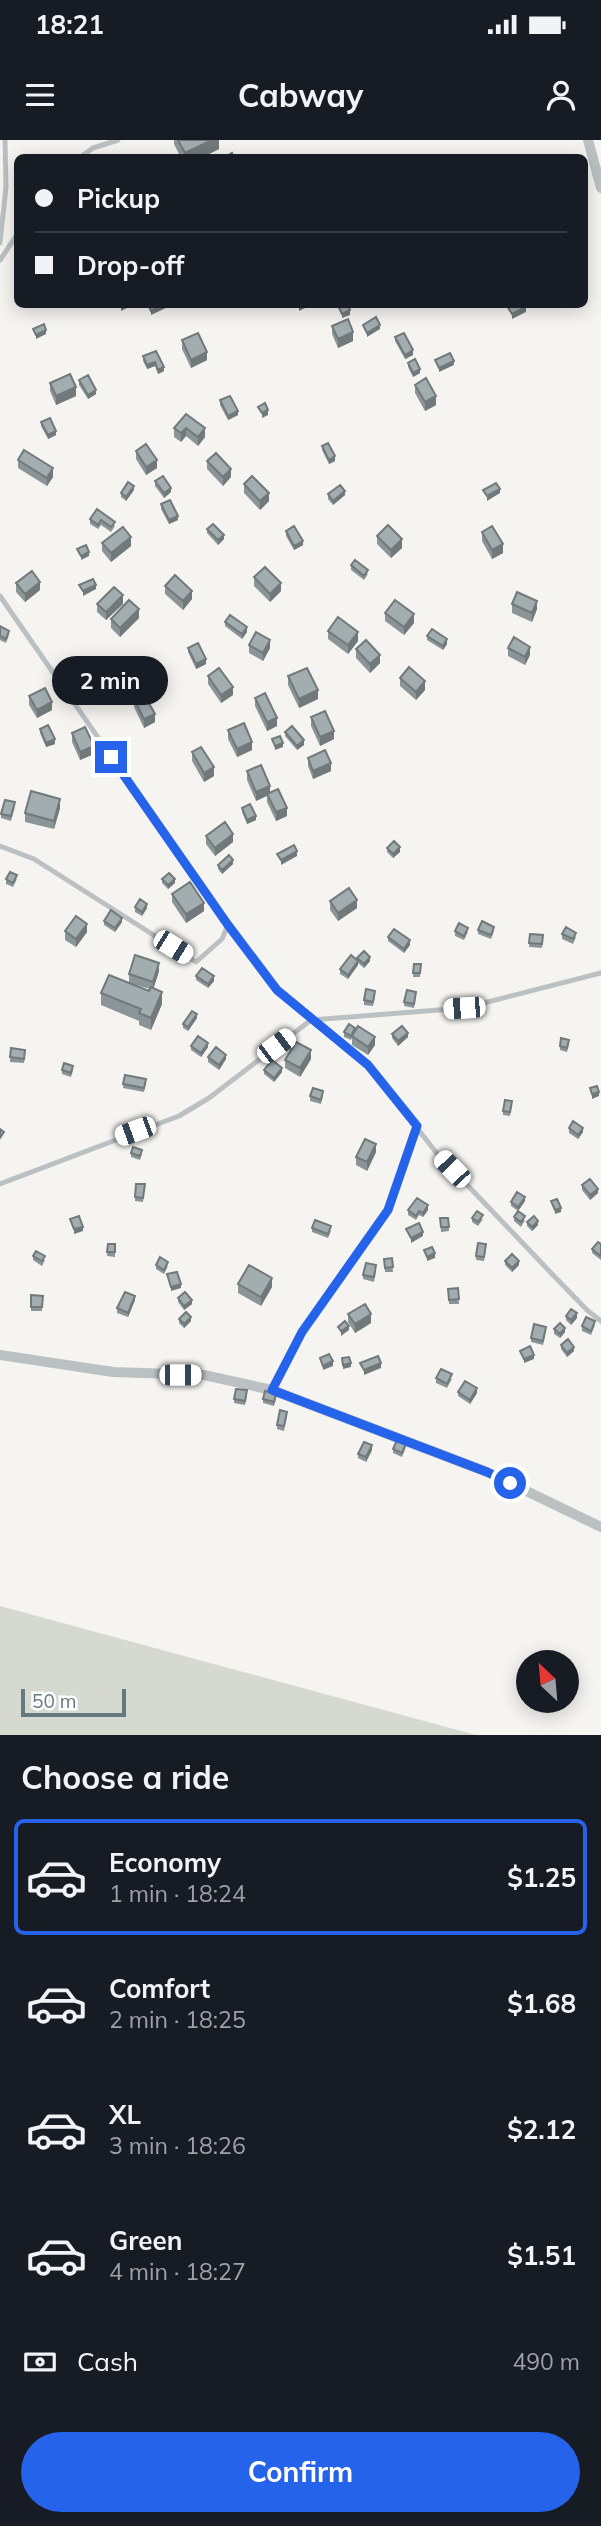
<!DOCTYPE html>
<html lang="en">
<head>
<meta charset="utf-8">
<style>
  :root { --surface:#171b24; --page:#242831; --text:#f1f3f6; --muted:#9ea1a6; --line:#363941; --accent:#2563eb }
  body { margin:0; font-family:Mulish,sans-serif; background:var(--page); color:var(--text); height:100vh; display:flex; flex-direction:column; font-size:26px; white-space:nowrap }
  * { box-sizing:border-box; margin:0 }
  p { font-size:23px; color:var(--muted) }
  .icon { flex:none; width:38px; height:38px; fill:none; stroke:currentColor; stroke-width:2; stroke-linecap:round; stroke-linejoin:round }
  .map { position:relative; height:1595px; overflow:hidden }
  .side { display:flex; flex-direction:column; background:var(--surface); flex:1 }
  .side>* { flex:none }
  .banner { position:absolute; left:14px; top:14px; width:574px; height:154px; border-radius:10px; box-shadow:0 4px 18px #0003; display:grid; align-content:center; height:154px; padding:0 21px; background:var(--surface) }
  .needle { width:46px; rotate:334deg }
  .controls { position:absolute; left:516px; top:1510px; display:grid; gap:14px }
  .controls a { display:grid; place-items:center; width:63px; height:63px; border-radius:50%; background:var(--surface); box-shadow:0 4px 18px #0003; font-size:35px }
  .scale { position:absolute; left:21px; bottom:18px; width:105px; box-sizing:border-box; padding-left:7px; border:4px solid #647981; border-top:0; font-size:19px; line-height:24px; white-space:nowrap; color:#647981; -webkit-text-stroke:5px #fff; paint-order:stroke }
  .end { position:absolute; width:32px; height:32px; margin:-16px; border:9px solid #2563eb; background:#fff; box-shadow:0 0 0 4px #fff }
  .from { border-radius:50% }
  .bubble { position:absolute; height:49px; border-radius:24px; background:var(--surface); box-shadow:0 4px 18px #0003; font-size:23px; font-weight:700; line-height:49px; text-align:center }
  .car { position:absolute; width:21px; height:42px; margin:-21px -10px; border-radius:9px; box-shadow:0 0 5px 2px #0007; background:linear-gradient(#fff 24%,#345 0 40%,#fff 0 76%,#345 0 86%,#fff 0) }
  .banner b { display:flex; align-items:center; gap:24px; height:66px; font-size:26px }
  .banner b+b { border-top:2px solid var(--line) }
  .banner i { width:18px; height:18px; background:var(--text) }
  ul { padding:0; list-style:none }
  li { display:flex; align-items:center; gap:21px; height:116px; margin:0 14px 10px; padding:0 7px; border:4px solid transparent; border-radius:10px }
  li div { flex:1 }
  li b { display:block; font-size:26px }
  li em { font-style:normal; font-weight:700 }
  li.active { border-color:var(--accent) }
  li>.icon { width:63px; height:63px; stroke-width:1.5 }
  h2 { padding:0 21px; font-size:32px; line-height:84px }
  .pay { display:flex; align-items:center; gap:18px; height:77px; padding:0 21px; font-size:26px }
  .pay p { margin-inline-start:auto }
  .action { display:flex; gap:14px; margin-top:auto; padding:14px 21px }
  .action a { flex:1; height:80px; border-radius:42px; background:var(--accent); color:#fff; font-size:28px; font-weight:700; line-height:80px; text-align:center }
  .status { display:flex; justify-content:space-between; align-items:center; height:49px; padding:0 35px; background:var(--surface); direction:ltr }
  .status svg { height:19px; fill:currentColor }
  header { display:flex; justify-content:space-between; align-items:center; height:91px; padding:0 21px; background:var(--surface); font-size:32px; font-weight:700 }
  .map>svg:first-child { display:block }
</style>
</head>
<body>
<div class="status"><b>18:21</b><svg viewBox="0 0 49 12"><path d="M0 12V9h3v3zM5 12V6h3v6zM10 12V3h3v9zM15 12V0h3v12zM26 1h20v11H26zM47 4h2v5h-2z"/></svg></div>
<header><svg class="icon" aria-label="menu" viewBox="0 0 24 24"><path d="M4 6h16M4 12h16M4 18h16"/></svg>Cabway<svg class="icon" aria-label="person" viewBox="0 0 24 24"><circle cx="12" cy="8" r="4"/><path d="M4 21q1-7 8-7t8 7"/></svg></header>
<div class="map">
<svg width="601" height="1595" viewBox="0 0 601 1595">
  <rect width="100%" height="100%" fill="#f5f4f1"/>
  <path fill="#d5d9d0" d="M0 1466 476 1595H0Z"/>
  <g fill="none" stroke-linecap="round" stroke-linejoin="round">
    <path stroke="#bbc1c3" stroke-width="5" d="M79 18 93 8 118 0
      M0 103 6 47 5 0
      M0 120 18 93
      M0 456 228 785 277 850 368 925 435 1011 553 1135 588 1171 601 1181
      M0 706 34 719 196 822 222 799 228 785
      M0 1044 179 976 209 958 311 880 464 868 601 833
      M272 1250 302 1192 388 1070 417 986"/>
    <path stroke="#bbc1c3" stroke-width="10" d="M588 0 601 48
      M0 1215 113 1232 204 1235 272 1250 487 1332 601 1387"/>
  </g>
  <path fill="#8b9597" d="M174 0H219V9L201 18H181L174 4Z
    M332 186 353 201 338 208 332 194Z
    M395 197 413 215 405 219 395 201Z
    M182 200 207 220 191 228 182 209Z
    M156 211 164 231 158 234 155 226 147 229 143 221V216Z
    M408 223 420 233 413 237 408 227Z
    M79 240 96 254 88 259 79 245Z
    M50 243 76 256 56 265 50 251Z
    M415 245 436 265 425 271 415 253Z
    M220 260 238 275 228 280 220 265Z
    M186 274 205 297 198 306 186 296 181 302 174 297V288Z
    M41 282 56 295 48 299 41 286Z
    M322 306 335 321 329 324 322 310Z
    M136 311 157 328 146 335 136 319Z
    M18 320 53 337 47 346 18 328Z
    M207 321 231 337 223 346 207 329Z
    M155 341 171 352 164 358 155 346Z
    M244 344 269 361 260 370 244 353Z
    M134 350 126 361 121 357V353Z
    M328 354 345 355 333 365 328 359Z
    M161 364 178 380 169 384 161 369Z
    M97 369 115 386 111 392 101 385 98 389 90 384V379Z
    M207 389 224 399 218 405 207 393Z
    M286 391 303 405 294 410 286 396Z
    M482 392 503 413 492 419 482 401Z
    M377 396 402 408 391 418 377 404Z
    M102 403 131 406 111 422 102 411Z
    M351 425 368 434 364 440 351 430Z
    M254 437 281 451 270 462 254 446Z
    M16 443 40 450 25 462 16 452Z
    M165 446 192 459 183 470 165 454Z
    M97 464H123L106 480 97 472Z
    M512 464 537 469 532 482 512 473Z
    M385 473 414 483 404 495 385 481Z
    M139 478 120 497 111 488V479Z
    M225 482 247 492 242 499 225 486Z
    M0 486 9 495 6 503 0 500Z
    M328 491 358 501 348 514 328 499Z
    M427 496 447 504 443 510 427 500Z
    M249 505 270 508 263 521 249 513Z
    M188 508 206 524 196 529 188 512Z
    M508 508 530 515 525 525 508 516Z
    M356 509 380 523 370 533 356 518Z
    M208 536 233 555 221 563 208 544Z
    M288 536 318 559 299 568 288 545Z
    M400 538 425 550 416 560 400 546Z
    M115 539 137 551 124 560 115 547Z
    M29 556 52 570 37 578 29 565Z
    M255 558 277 586 267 591 255 566Z
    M134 559 155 582 144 588 134 567Z
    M311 577 334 599 320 606 311 586Z
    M40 589 55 604 46 607 40 593Z
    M228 590 252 610 237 617 228 599Z
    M285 592 304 605 297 610 285 596Z
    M72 593 94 614 80 620 72 602Z
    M192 612 214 636 204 642 192 621Z
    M308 618 331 631 313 639 308 626Z
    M247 631 270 652 287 676 276 681 267 662V656L256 661 247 640Z
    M15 667 11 681 1 678V674Z
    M60 668 54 689 25 682V673Z
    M242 668 256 680 247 684 242 672Z
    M206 696 233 702 215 716 206 704Z
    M387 708 400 712 393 718 387 712Z
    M233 724 222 734 218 729V725Z
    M6 739H17L13 747 6 744Z
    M162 739 175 743 168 749 162 743Z
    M172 754 204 771 186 783 172 762Z
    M330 761 357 768 338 781 330 770Z
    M135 767 147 768 142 776 135 772Z
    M104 781 122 782 115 792 104 785Z
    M478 790 494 791 491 799 478 794Z
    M65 791 87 792 76 807 65 800Z
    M455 791 468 792 464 800 455 796Z
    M530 794 543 795 542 808 529 807Z
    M562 794 576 797 573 804 562 799Z
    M388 797 410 805 404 813 388 801Z
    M357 818 370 821 364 828 358 823V825L348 839 340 834V829L357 820Z
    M414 824H421L420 837H413Z
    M159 831 153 849 162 864 151 890 139 885V881L101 865V853L149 851 150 849 129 843V834Z
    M196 836 214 841 208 848 196 840Z
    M375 855 373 866 364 865V860Z
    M416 856 414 868 404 866V862Z
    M197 878 188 891 183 888V884Z
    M355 891 375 905 368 915 352 905V898L351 900 344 897V892Z
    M392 894 408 897 398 906 392 898Z
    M569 904 567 912 560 910V906Z
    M191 906 208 907 201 917 191 910Z
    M25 914 24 923 10 922V917Z
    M208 917 226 919 219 930 208 922Z
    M311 919 300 937 285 928V920Z
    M62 930H73L71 937 62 934Z
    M264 930 282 932 274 942 264 934Z
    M146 943 144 952 123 948V944Z
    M323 955 321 964 310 961V956Z
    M512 965 510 976 503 975V971Z
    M569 988 583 992 578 999 569 993Z
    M376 1012 367 1031 356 1025V1017Z
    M131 1013 142 1014 140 1020 131 1017Z
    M136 1044H145L143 1062 135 1061Z
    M582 1045 598 1053 590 1060 582 1050Z
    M525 1061 518 1071 511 1066V1062Z
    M408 1070H428L423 1077 419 1075 416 1080 408 1075Z
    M514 1077 525 1080 521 1087 514 1081Z
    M440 1078H448L449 1091 441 1092Z
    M472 1078 483 1079 478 1086 472 1082Z
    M527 1082 538 1085 532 1091 527 1086Z
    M312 1088 331 1091 328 1098 312 1092Z
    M108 1104H115V1117L107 1116Z
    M601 1104V1120L592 1113V1109Z
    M486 1108 484 1121 476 1120V1116Z
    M33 1116 45 1120 42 1126 33 1120Z
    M392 1118 393 1132H385L384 1119Z
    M505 1121 519 1125 512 1132 505 1125Z
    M156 1125 168 1126 164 1134 156 1129Z
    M376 1129 374 1142 363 1139V1135Z
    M238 1144 272 1147 261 1166 238 1153Z
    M458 1148 459 1164H449L448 1149Z
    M31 1155 43 1156 42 1171H31Z
    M178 1158 192 1164 184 1170 178 1162Z
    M135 1160 128 1177 117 1173V1168Z
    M348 1174 371 1183 355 1193 348 1182Z
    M566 1176 577 1178 571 1185 566 1180Z
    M179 1179 191 1181 184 1188 179 1183Z
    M595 1185 591 1195 582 1191V1186Z
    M554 1189 565 1192 560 1198 554 1194Z
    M546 1191 543 1205 531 1202V1198Z
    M561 1205 574 1211 567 1217 561 1209Z
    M436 1238 452 1239 447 1248 436 1243Z
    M458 1252 477 1253 470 1264 458 1256Z
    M247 1255 245 1265 234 1263V1259Z
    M263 1259H276L274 1266 263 1263Z
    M287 1276 284 1291 277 1289V1285Z
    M406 1307 402 1317 393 1313V1309Z
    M372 1310 366 1322 358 1318V1314Z"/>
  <path fill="#71797b" d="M212 0H219V9L201 18H185V13Z
    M126 164H131V166L121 171V167Z
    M164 164H170V166L151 175V171Z
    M299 164H313L299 171Z
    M526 167V172L512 179V174Z
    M350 170V175L342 178V174Z
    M380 185V189L367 197V193Z
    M46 190V194L36 199V195Z
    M353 192V201L338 208V199Z
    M413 210V215L405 219V215Z
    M207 212V220L191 228V220Z
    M454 221V225L439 232V228Z
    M155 222V226L147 229V225Z
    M164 227V231L158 234V230Z
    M420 229V233L413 237V233Z
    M76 247V256L56 265V256Z
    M96 250V254L88 259V255Z
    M436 256V265L425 271V262Z
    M268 270V275L262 278V273Z
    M238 271V275L228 280V276Z
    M186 288V296L181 302V293Z
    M205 288V297L198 306V297Z
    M56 291V295L48 299V295Z
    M335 316V321L329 324V320Z
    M157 320V328L146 335V327Z
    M53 328V337L47 346V338Z
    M231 329V337L223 346V337Z
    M134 346V350L126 361V357Z
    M171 348V352L164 358V353Z
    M500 349V353L487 361V356Z
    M345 351V355L333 365V361Z
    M269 353V361L260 370V361Z
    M178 376V380L169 384V380Z
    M224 395V399L218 405V400Z
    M131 397V406L111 422V413Z
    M402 399V408L391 418V410Z
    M303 401V405L294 410V406Z
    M503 404V413L492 419V410Z
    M89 412V416L81 420V416Z
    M40 442V450L25 462V454Z
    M281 443V451L270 462V454Z
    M96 445V449L83 456V451Z
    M192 451V459L183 470V461Z
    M123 455V464L106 480V472Z
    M537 461V469L532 482V473Z
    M139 469V478L120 497V488Z
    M414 474V483L404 495V487Z
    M247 487V492L242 499V494Z
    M358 492V501L348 514V505Z
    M447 499V504L443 510V506Z
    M270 500V508L263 521V513Z
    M530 507V515L525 525V517Z
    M380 515V523L370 533V524Z
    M206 519V524L196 529V524Z
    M425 541V550L416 560V552Z
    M137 542V551L124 560V551Z
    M233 547V555L221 563V555Z
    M318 550V559L299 568V559Z
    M52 562V570L37 578V570Z
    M155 574V582L144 588V579Z
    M277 578V586L267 591V582Z
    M334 591V599L320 606V597Z
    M55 599V604L46 607V603Z
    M304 600V605L297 610V606Z
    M252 602V610L237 617V609Z
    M283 603V607L275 610V606Z
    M94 606V614L80 620V612Z
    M331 623V631L313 639V631Z
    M214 627V636L204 642V633Z
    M270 646V654L256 661V652Z
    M60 659V668L54 689V681Z
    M287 668V676L276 681V672Z
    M256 676V680L247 684V680Z
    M233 694V702L215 716V708Z
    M400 707V712L393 718V714Z
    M297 711V716L281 725V720Z
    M233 720V724L222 734V730Z
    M175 739V743L168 749V745Z
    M357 760V768L338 781V773Z
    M204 763V771L186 783V774Z
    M147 764V768L142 776V772Z
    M122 778V782L115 792V788Z
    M87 784V792L76 807V799Z
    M410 800V805L404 813V809Z
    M370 817V821L364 828V824Z
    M358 821V825L348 839V835Z
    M159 823V831L153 850V842Z
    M214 836V841L208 848V844Z
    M162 852V864L151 890V878Z
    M197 874V878L188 891V887Z
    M408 893V897L398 906V901Z
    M375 897V905L368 915V907Z
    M208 903V907L201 917V913Z
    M311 910V919L300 937V928Z
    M226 915V919L219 930V925Z
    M282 928V932L274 942V938Z
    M599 952V956L592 959V954Z
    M583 988V992L578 999V995Z
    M376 1004V1012L367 1031V1022Z
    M598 1049V1053L590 1060V1055Z
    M525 1057V1061L518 1071V1067Z
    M428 1065V1070L423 1077V1073Z
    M561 1068V1072L555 1074V1070Z
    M538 1081V1085L532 1091V1087Z
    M83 1087V1091L74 1094V1089Z
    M423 1092V1096L411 1103V1098Z
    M435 1113V1118L427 1121V1117Z
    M519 1121V1125L512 1132V1128Z
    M272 1138V1147L261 1166V1157Z
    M181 1144V1148L171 1151V1147Z
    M135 1156V1160L128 1177V1173Z
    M192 1160V1164L184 1170V1166Z
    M577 1173V1178L571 1185V1180Z
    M371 1174V1183L355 1193V1184Z
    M191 1177V1181L184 1188V1184Z
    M349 1186V1190L341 1196V1191Z
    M565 1188V1192L560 1198V1194Z
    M574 1207V1211L567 1217V1213Z
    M534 1215V1219L524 1223V1219Z
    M333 1221V1226L323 1230V1226Z
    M351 1223V1227L343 1229V1225Z
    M381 1223V1228L364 1235V1230Z
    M477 1248V1253L470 1264V1260Z
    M372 1305V1310L366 1322V1317Z"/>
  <path fill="#a2adb0" stroke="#71797b" stroke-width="2" d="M178 0H212L185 13Z
    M232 13 234 18H223Z
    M148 164H164L151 171Z
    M348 164 350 170 342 174 339 168Z
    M509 164H524L526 167 512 174 507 166Z
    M376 177 380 185 367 193 363 185Z
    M348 179 353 192 338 199 332 186Z
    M44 184 46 190 36 195 33 189Z
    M198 193 207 212 191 220 182 200Z
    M404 193 413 210 405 215 395 197Z
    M156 211 164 227 158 230 155 222 147 225 143 216Z
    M450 213 454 221 439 228 435 220Z
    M415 219 420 229 413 233 408 223Z
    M70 234 76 247 56 256 50 243Z
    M88 235 96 250 88 255 79 240Z
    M426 238 436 256 425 262 415 245Z
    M230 256 238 271 228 276 220 260Z
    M265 263 268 270 262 273 258 267Z
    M186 274 205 288 198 297 186 288 181 293 174 288Z
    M50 278 56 291 48 295 41 282Z
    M328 303 335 316 329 320 322 306Z
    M146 304 157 320 146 327 136 311Z
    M24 310 53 328 47 338 18 320Z
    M216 313 231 329 223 337 207 321Z
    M163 336 171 348 164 353 155 341Z
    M252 336 269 353 260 361 244 344Z
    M128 342 134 346 126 357 121 353Z
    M496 343 500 349 487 356 483 350Z
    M340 345 345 351 333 361 328 354Z
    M170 360 178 376 169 380 161 364Z
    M97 369 115 382 111 387 101 380 98 385 90 379Z
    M213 384 224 395 218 400 207 389Z
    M388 385 402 399 391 410 377 396Z
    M294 386 303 401 294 406 286 391Z
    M492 386 503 404 492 410 482 392Z
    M123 387 131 397 111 413 102 403Z
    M86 405 89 412 81 416 77 409Z
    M355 420 368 430 364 436 351 425Z
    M265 427 281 443 270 454 254 437Z
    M32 431 40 442 25 454 16 443Z
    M175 435 192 451 183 461 165 446Z
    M93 439 96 445 83 451 79 445Z
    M114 447 123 455 106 472 97 464Z
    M517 452 537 461 532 473 512 464Z
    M129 460 139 469 120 488 111 479Z
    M395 460 414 474 404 487 385 473Z
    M230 475 247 487 242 494 225 482Z
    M338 477 358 492 348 505 328 491Z
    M0 486 9 491 6 499 0 496Z
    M432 489 447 499 443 506 427 496Z
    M256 492 270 500 263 513 249 505Z
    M514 497 530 507 525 517 508 508Z
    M366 500 380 515 370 524 356 509Z
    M198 503 206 519 196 524 188 508Z
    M409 527 425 541 416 552 400 538Z
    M219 528 233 547 221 555 208 536Z
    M307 528 318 550 299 559 288 536Z
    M128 529 137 542 124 551 115 539Z
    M45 548 52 562 37 570 29 556Z
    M265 553 277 578 267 582 255 558Z
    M144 554 155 574 144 579 134 559Z
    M325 571 334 591 320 597 311 577Z
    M244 583 252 602 237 609 228 590Z
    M48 585 55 599 46 603 40 589Z
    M292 586 304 600 297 606 285 592Z
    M85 587 94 606 80 612 72 593Z
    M280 596 283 603 275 606 272 599Z
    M201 607 214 627 204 633 192 612Z
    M325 610 331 623 313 631 308 618Z
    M261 625 270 646 256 652 247 631Z
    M278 649 287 668 276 672 267 654Z
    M31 651 60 659 54 681 25 673Z
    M5 660 15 662 11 676 1 674Z
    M250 664 256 676 247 680 242 668Z
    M225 682 233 694 215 708 206 696Z
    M394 701 400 707 393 714 387 708Z
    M294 705 297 711 281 720 277 714Z
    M229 715 233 720 222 730 218 725Z
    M10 732 17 735 13 743 6 739Z
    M169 733 175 739 168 745 162 739Z
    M190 742 204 763 186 774 172 754Z
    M349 748 357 760 338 773 330 761Z
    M140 759 147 764 142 772 135 767Z
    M111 770 122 778 115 788 104 781Z
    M76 776 87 784 76 799 65 791Z
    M482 781 494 787 491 795 478 790Z
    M459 783 468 788 464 796 455 791Z
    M566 787 576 793 573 799 562 794Z
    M394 789 410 800 404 809 388 797Z
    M530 794 543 795 542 804 529 803Z
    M364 811 370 817 364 824 357 818Z
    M135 815 159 823 153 842 129 834Z
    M351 815 358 821 348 835 340 829Z
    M414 824H421L420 833H413Z
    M202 828 214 836 208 844 196 836Z
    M109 835 149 851 151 847 162 852 151 878 139 873 141 869 101 853Z
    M366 849 375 851 373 862 364 860Z
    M407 850 416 852 414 864 404 862Z
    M192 871 197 874 188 887 183 884Z
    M349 884 355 888 351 896 344 892Z
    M358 886 375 897 368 907 352 896Z
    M402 886 408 893 398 901 392 894Z
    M198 896 208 903 201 913 191 906Z
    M561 898 569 900 567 908 560 906Z
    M296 902 311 910 300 928 285 920Z
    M216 907 226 915 219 925 208 917Z
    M11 908 25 910 24 919 10 917Z
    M272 920 282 928 274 938 264 930Z
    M64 923 73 926 71 933 62 930Z
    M125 935 146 939 144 948 123 944Z
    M597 946 599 952 592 954 590 948Z
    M313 948 323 951 321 960 310 956Z
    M505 960 512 961 510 972 503 971Z
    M573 981 583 988 578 995 569 988Z
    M0 989 4 992 0 998Z
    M365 999 376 1004 367 1022 356 1017Z
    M133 1007 142 1010 140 1016 131 1013Z
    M590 1039 598 1049 590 1055 582 1045Z
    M136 1044H145L143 1058 135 1057Z
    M517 1052 525 1057 518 1067 511 1062Z
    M417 1058 428 1065 423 1073 419 1071 416 1076 408 1070Z
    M557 1059 561 1068 555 1070 551 1061Z
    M477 1071 483 1075 478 1082 472 1078Z
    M518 1071 525 1076 521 1082 514 1077Z
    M79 1076 83 1087 74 1089 70 1079Z
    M534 1076 538 1081 532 1087 527 1082Z
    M440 1078H448L449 1087H441Z
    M315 1080 331 1086 328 1094 312 1088Z
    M419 1083 423 1092 411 1098 406 1089Z
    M598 1102 601 1104V1116L592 1109Z
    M478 1103 486 1104 484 1117 476 1116Z
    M108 1104H115V1112H107Z
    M432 1107 435 1113 427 1117 424 1110Z
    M36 1111 45 1116 42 1121 33 1116Z
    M512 1114 519 1121 512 1128 505 1121Z
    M160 1117 168 1122 164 1130 156 1125Z
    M392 1118 393 1127 385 1128 384 1119Z
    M366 1123 376 1125 374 1137 363 1135Z
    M249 1125 272 1138 261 1157 238 1144Z
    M177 1132 181 1144 171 1147 167 1134Z
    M458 1148 459 1159 449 1160 448 1149Z
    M125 1152 135 1156 128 1173 117 1168Z
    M185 1152 192 1160 184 1166 178 1158Z
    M31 1155 43 1156 42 1167H31Z
    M365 1164 371 1174 355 1184 348 1174Z
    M571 1169 577 1173 571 1180 566 1176Z
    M186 1172 191 1177 184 1184 179 1179Z
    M586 1177 595 1181 591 1191 582 1186Z
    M345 1181 349 1186 341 1191 338 1187Z
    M560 1183 565 1188 560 1194 554 1189Z
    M534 1184 546 1187 543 1201 531 1198Z
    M568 1199 574 1207 567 1213 561 1205Z
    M530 1206 534 1215 524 1219 520 1211Z
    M329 1214 333 1221 323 1226 320 1218Z
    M378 1216 381 1223 364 1230 360 1223Z
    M349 1217 351 1223 343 1225 342 1218Z
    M441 1229 452 1234 447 1244 436 1238Z
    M465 1241 477 1248 470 1260 458 1252Z
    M236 1249 247 1250 245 1261 234 1259Z
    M265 1251 276 1254 274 1262 263 1259Z
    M280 1270 287 1272 284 1286 277 1285Z
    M397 1300 406 1303 402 1313 393 1309Z
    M364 1302 372 1305 366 1317 358 1314Z"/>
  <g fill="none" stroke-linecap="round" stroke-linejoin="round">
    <path stroke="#2563eb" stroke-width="9" d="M111 617 228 785 277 850 368 925 417 986 388 1070 302 1192 272 1250 487 1332 510 1343"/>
  </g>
</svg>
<div class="controls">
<a><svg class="needle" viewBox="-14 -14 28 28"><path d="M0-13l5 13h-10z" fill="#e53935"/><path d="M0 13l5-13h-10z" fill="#9ea1a6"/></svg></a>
</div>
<div class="scale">50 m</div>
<i class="end from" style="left:510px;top:1343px"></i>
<i class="end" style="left:111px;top:617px"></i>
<div class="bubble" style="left:52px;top:516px;width:116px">2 min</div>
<i class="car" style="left:173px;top:807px;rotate:122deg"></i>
<i class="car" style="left:464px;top:868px;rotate:266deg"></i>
<i class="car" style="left:276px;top:906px;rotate:53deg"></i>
<i class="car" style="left:135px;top:991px;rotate:250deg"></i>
<i class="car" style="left:452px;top:1029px;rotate:316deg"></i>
<i class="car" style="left:180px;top:1235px;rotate:90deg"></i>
<div class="banner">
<b><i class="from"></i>Pickup</b>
<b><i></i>Drop-off</b>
</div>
</div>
<section class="side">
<h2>Choose a ride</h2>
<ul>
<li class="active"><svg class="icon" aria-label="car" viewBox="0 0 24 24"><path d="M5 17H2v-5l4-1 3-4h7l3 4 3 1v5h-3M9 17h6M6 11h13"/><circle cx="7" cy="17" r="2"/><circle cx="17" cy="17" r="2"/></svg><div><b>Economy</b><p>1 min · 18:24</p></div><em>$1.25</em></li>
<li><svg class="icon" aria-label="car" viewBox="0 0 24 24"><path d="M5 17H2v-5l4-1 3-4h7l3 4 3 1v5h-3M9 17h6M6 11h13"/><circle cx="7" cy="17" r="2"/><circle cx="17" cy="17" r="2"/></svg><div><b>Comfort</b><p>2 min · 18:25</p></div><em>$1.68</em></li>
<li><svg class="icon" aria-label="car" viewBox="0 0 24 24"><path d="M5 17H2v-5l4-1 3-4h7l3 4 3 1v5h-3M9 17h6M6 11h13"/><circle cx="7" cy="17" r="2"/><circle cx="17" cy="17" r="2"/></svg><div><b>XL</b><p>3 min · 18:26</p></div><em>$2.12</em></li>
<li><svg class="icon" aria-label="car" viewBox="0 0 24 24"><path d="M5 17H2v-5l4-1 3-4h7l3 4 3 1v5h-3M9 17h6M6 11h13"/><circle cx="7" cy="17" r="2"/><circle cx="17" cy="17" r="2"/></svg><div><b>Green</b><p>4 min · 18:27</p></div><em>$1.51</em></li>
</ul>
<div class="pay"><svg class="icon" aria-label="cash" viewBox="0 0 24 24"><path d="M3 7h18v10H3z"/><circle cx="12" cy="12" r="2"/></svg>Cash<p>490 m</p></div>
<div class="action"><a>Confirm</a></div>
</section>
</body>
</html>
